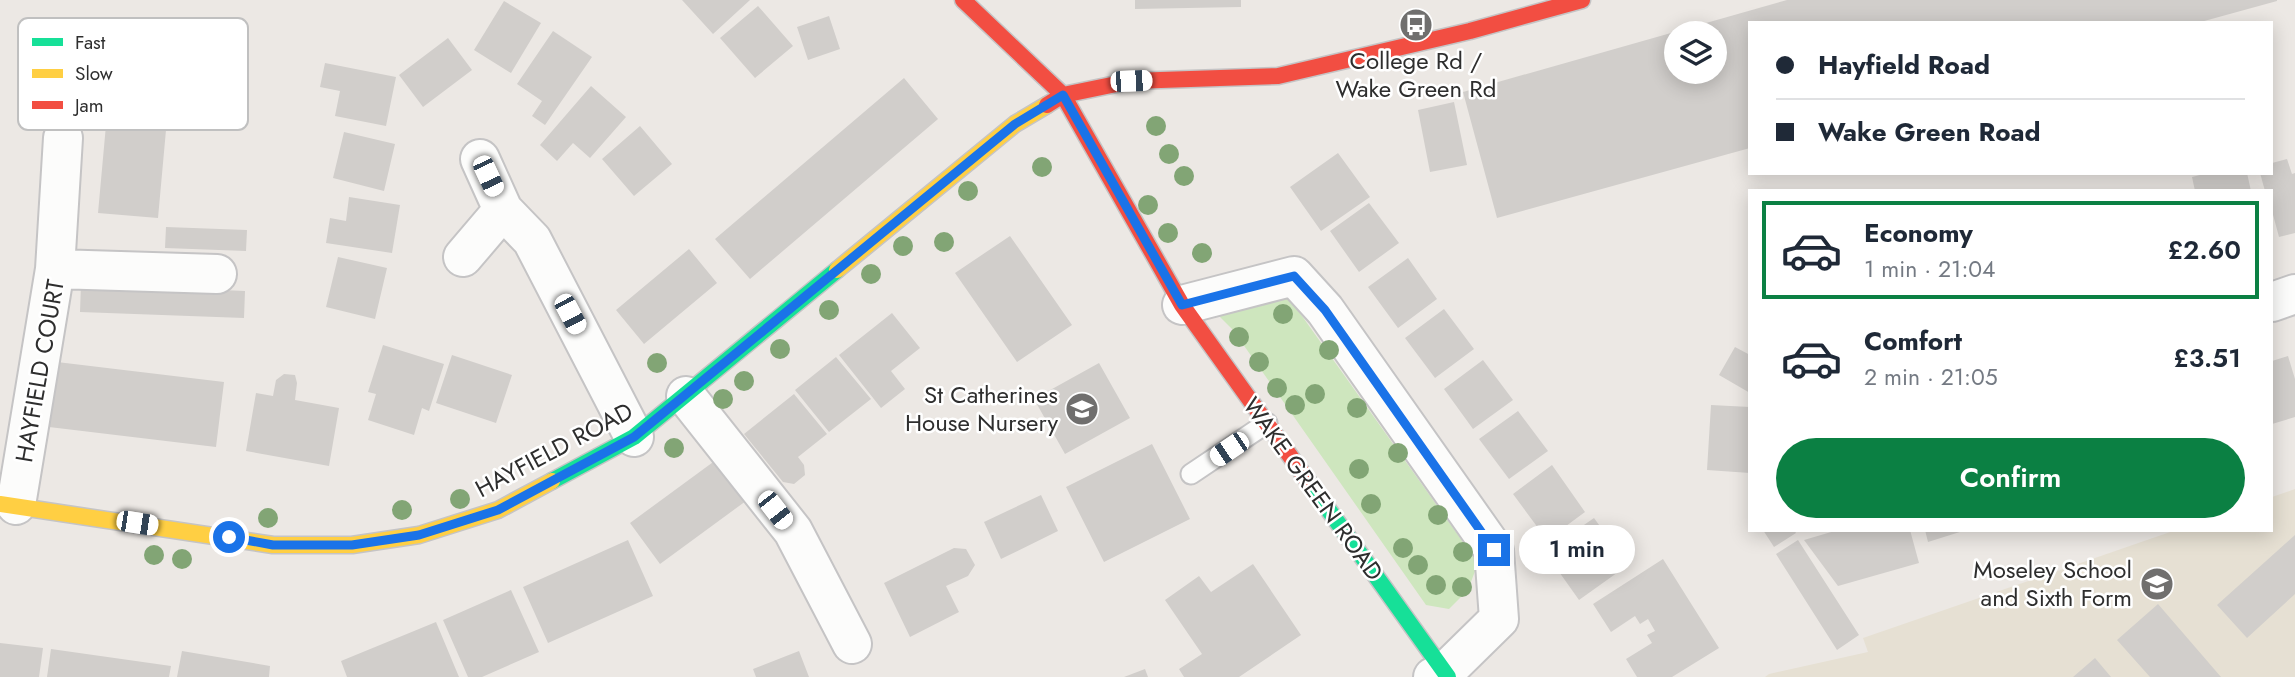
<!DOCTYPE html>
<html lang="en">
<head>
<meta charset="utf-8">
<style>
  :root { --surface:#fff; --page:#f2f2f3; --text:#1f2937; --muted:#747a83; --line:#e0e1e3; --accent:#0b8043 }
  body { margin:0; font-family:Jost,sans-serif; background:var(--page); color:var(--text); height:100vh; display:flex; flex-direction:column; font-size:26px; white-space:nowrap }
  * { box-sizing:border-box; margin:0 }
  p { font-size:23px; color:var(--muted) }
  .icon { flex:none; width:38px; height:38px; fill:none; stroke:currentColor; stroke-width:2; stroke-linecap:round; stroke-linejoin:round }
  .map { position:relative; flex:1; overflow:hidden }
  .side { position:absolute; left:1748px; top:189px; width:525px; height:343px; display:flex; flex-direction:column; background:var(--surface); border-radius:0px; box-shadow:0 4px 18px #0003 }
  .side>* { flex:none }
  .guide { position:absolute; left:1748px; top:21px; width:525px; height:154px; border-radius:0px; box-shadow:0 4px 18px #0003; display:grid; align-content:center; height:154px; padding:0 28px; background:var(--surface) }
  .tools { position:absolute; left:1664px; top:21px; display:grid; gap:14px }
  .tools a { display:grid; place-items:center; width:63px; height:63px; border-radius:50%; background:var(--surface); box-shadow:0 4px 18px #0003; font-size:35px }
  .end { position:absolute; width:32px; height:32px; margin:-16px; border:9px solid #1a73e8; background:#fff; box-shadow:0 0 0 4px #fff }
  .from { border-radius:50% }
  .bubble { position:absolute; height:49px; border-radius:24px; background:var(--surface); box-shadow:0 4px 18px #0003; font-size:23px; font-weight:600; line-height:49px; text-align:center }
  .car { position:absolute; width:21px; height:42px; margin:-21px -10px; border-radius:9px; box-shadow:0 0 5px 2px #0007; background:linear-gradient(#fff 24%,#345 0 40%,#fff 0 76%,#345 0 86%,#fff 0) }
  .guide b { display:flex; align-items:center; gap:24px; height:66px; font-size:26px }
  .guide b+b { border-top:2px solid var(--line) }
  .guide i { width:18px; height:18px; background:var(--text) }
  ul { padding:12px 0 0; list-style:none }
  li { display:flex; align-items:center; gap:21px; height:98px; margin:0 14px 10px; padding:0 14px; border:4px solid transparent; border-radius:0px }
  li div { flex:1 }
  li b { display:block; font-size:26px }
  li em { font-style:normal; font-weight:600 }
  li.active { border-color:var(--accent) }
  li>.icon { width:63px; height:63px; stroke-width:1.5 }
  .action { display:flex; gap:14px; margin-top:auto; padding:14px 28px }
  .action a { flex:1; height:80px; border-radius:42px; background:var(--accent); color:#fff; font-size:28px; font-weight:600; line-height:80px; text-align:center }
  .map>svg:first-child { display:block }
</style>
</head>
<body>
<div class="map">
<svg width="2295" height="677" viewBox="0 0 2295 677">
  <rect width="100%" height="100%" fill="#ece8e4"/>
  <path fill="#e6e0d3" d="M2295 489V677H1765L1769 674 1868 652 1863 638 2176 530H2272V497Z"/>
  <path fill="#cee6be" d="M1287 295 1478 563 1468 590 1449 609 1426 605 1233 330 1216 313Z"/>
  <path fill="#d1cecb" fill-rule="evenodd" d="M682 0H750L713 34Z
    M1135 0H1241V7L1135 9Z
    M1787 0H2277V1L2197 23H1750V148L1497 218 1463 92ZM1676 33H1715V72H1676Z
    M504 1 541 23 511 73 474 50Z
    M758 6 793 46 755 78 720 38Z
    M829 16 840 49 808 60 797 27Z
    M553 31 592 57 545 125 532 116 542 101 517 84Z
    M448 38 472 70 423 107 399 75Z
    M325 63 396 77 386 126 335 116 340 91 320 87Z
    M904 78 938 119 750 279 715 239Z
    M591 86 626 117 590 158 573 143 557 161 540 145Z
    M1454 102 1467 165 1430 172 1418 110Z
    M107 114 167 119 158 218 98 213Z
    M640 126 672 164 634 196 602 159Z
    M344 132 395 144 384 191 333 178Z
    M1338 153 1370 197 1321 231 1290 187Z
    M2287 159 2292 174 2295 173V233L2279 237 2272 211V191H2265L2260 173H2272V163Z
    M2208 173H2247L2251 191H2195L2192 177Z
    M349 197 400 205 392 253 326 243 330 218 346 221Z
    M1369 203 1399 243 1359 272 1330 231Z
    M166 227 247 230 246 251 165 248Z
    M1010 236 1072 325 1017 362 955 273Z
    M689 249 717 283 644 344 616 310Z
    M338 257 387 268 375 319 326 307Z
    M1408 258 1437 299 1398 328 1368 287Z
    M81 284 245 291 244 318 80 312Z
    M1444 309 1474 349 1435 378 1405 338Z
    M892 313 920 348 891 371 905 389 881 408 839 355Z
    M383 345 444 364 429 411 422 408 414 435 368 420 376 394 368 392Z
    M1735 347 1750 355V393L1719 375Z
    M452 355 512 375 496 423 436 403Z
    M2288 356 2295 379V417L2272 424V361Z
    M836 357 871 399 829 432 795 390Z
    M1483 360 1513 400 1473 429 1444 389Z
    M57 362 224 382 216 447 49 427Z
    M1099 363 1130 418 1065 454 1034 399Z
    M284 374 295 375 297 383 295 400 339 408 329 466 246 451 256 393 273 396 276 380Z
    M794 394 827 434 798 457 804 465 805 475 794 484 783 482 744 434Z
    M1711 405 1750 407V473L1707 470Z
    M1518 411 1548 451 1509 479 1479 439Z
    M1152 444 1190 519 1104 562 1066 487Z
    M720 457 750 498 660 564 630 523Z
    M1552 465 1585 512 1547 540 1513 494Z
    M1041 495 1058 531 1001 559 984 522Z
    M1594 518 1628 565 1579 600 1545 552Z
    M1763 530H1794L1796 533 1774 547Z
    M1838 530H1910L1919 563 1838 586 1804 540Z
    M1925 530H1963V531L1928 542Z
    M2295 535V594L2247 638 2217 605Z
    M628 540 653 596 548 643 523 587Z
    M1798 540 1859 635 1837 650 1776 554Z
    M954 548 966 549 975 565 968 576 946 586 959 612 910 637 884 583Z
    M1663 559 1719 648 1672 677H1637L1626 659 1652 643 1647 635 1655 631 1648 619 1640 624 1635 616 1611 632 1593 604Z
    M1253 564 1301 635 1239 677H1184L1179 669 1202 654 1165 600 1199 576 1211 592Z
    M511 590 539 652 482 677H468L443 620Z
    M2158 604 2221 677H2150L2117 640Z
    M436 622 459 677H347L341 661Z
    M0 643 43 648 39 677H0Z
    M51 649 171 666 169 677H47Z
    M182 651 270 666 269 677H177Z
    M799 651 809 677H756L753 669Z
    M2095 658 2111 677H2073Z
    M1145 669 1148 677H1124Z"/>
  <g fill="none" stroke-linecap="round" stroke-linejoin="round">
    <defs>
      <path id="lane" d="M1191 474 1267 423"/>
      <path id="street" d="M480 159 503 210 532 240 634 437
        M463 257 503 210
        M55 269 63 138
        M2272 302 2295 294
        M1182 305 1294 276 1325 310 1494 550 1499 619 1445 672 1433 677
        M686 396 793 531 852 644
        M16 505 55 269 217 274"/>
      <path id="fast" d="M552 481 634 437 837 270
        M1308 481 1448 677"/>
      <path id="slow" d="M837 270 1015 124 1047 105
        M0 504 273 545H352L419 535 498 510 552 481"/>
      <path id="jam" d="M963 0 1063 95 1182 305 1308 481
        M1047 105 1063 95 1131 81 1278 76 1470 31 1582 0"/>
    </defs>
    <use href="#lane" stroke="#c5c4c5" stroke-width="23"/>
    <use href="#street" stroke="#c5c4c5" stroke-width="42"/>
    <use href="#fast" stroke="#c5c4c5" stroke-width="19"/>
    <use href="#slow" stroke="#c5c4c5" stroke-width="19"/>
    <use href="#jam" stroke="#c5c4c5" stroke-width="19"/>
    <use href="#lane" stroke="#fcfcfb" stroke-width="19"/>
    <use href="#street" stroke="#fcfcfb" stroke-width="38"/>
    <use href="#fast" stroke="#16e098" stroke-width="16"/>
    <use href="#slow" stroke="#ffcf43" stroke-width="16"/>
    <use href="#jam" stroke="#f24e42" stroke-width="16"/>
  </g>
  <g fill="#82a575">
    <circle cx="1156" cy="126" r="10"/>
    <circle cx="1169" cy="154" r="10"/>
    <circle cx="1042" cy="167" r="10"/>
    <circle cx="1184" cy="176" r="10"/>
    <circle cx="968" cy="191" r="10"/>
    <circle cx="1148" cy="205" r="10"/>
    <circle cx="1168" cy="233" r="10"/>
    <circle cx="944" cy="242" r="10"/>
    <circle cx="903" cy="246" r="10"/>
    <circle cx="1202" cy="253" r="10"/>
    <circle cx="871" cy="274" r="10"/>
    <circle cx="829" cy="310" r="10"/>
    <circle cx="1283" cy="314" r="10"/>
    <circle cx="1239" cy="337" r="10"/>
    <circle cx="780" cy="349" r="10"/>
    <circle cx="1329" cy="350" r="10"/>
    <circle cx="1259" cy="362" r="10"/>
    <circle cx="657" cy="363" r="10"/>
    <circle cx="744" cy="381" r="10"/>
    <circle cx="1277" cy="388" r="10"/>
    <circle cx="1315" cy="394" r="10"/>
    <circle cx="723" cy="399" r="10"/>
    <circle cx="1295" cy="405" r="10"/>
    <circle cx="1357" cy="408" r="10"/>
    <circle cx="674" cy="448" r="10"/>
    <circle cx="1398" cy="453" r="10"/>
    <circle cx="1359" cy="469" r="10"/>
    <circle cx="460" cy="499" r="10"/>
    <circle cx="1371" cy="504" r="10"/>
    <circle cx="402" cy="510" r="10"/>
    <circle cx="1438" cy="515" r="10"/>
    <circle cx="268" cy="518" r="10"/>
    <circle cx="1403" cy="548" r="10"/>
    <circle cx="1463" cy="552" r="10"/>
    <circle cx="154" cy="555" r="10"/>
    <circle cx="182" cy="559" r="10"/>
    <circle cx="1418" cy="565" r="10"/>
    <circle cx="1436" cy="585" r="10"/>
    <circle cx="1462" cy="587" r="10"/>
  </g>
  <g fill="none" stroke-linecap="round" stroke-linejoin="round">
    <path stroke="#1a73e8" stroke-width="9" d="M229 537 273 545H352L419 535 498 510 634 437 1015 124 1063 95 1182 305 1294 276 1325 310 1494 550"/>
  </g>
  <defs>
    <symbol id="bus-disc" viewBox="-11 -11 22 22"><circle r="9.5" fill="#706f6e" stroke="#fff"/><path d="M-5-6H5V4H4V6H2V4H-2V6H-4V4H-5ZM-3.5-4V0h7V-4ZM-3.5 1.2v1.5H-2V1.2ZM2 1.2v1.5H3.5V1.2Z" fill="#fff"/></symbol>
    <symbol id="school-disc" viewBox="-11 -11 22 22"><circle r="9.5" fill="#706f6e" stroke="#fff"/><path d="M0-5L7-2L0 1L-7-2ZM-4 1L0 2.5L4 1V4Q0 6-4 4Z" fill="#fff"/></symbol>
  </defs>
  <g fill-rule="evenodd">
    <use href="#bus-disc" x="1397" y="6" width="38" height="38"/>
    <use href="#school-disc" x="1063" y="390" width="38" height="38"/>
    <use href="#school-disc" x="2138" y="565" width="38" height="38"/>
  </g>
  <g text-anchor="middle" stroke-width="5" stroke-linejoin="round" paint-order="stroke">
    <g font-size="24" fill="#2e2e2e" stroke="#fff" text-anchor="end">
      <text x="1416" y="69" text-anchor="middle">College Rd /<tspan x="1416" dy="28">Wake Green Rd</tspan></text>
      <text x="1058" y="403">St Catherines<tspan x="1058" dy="28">House Nursery</tspan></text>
      <text x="2132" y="578">Moseley School<tspan x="2132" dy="28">and Sixth Form</tspan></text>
    </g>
    <g font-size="24" fill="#2e2e2e" stroke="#fff">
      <text transform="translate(40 371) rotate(-80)" y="8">HAYFIELD COURT</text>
      <text transform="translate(554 450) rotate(-28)" y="8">HAYFIELD ROAD</text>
      <text transform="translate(1313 489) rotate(54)" y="8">WAKE GREEN ROAD</text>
    </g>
  </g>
  <rect x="18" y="18" width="230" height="112" rx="10" fill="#fff" stroke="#c0c0c0" stroke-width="2"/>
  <rect x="32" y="38" width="31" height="8" fill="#16e098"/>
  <rect x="32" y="69" width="31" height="9" fill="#ffcf43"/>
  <rect x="32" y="101" width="31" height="8" fill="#f24e42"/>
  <g font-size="19" fill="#2e2e2e">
    <text x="75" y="49">Fast</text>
    <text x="75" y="80">Slow</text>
    <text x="75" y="112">Jam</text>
  </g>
</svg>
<div class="tools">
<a><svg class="icon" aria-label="layers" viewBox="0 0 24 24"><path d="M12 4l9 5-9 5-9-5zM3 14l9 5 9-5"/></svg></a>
</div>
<i class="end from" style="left:229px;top:537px"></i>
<i class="end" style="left:1494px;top:550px"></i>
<div class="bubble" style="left:1519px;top:525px;width:116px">1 min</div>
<i class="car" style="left:1131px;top:81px;rotate:88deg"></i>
<i class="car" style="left:488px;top:176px;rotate:155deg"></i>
<i class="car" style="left:570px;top:314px;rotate:152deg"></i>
<i class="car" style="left:1229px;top:449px;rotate:236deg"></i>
<i class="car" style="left:775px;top:510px;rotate:142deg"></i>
<i class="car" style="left:137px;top:523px;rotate:99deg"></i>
<div class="guide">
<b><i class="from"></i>Hayfield Road</b>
<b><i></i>Wake Green Road</b>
</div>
<section class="side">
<ul>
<li class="active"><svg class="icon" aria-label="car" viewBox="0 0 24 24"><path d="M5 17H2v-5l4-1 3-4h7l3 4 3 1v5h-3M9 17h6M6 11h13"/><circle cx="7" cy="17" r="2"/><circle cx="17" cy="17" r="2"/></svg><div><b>Economy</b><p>1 min · 21:04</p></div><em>£2.60</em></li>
<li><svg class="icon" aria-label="car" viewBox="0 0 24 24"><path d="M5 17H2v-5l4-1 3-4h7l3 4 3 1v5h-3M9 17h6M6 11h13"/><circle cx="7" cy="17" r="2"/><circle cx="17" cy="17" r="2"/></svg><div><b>Comfort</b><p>2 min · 21:05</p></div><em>£3.51</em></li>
</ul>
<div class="action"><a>Confirm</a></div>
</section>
</div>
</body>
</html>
